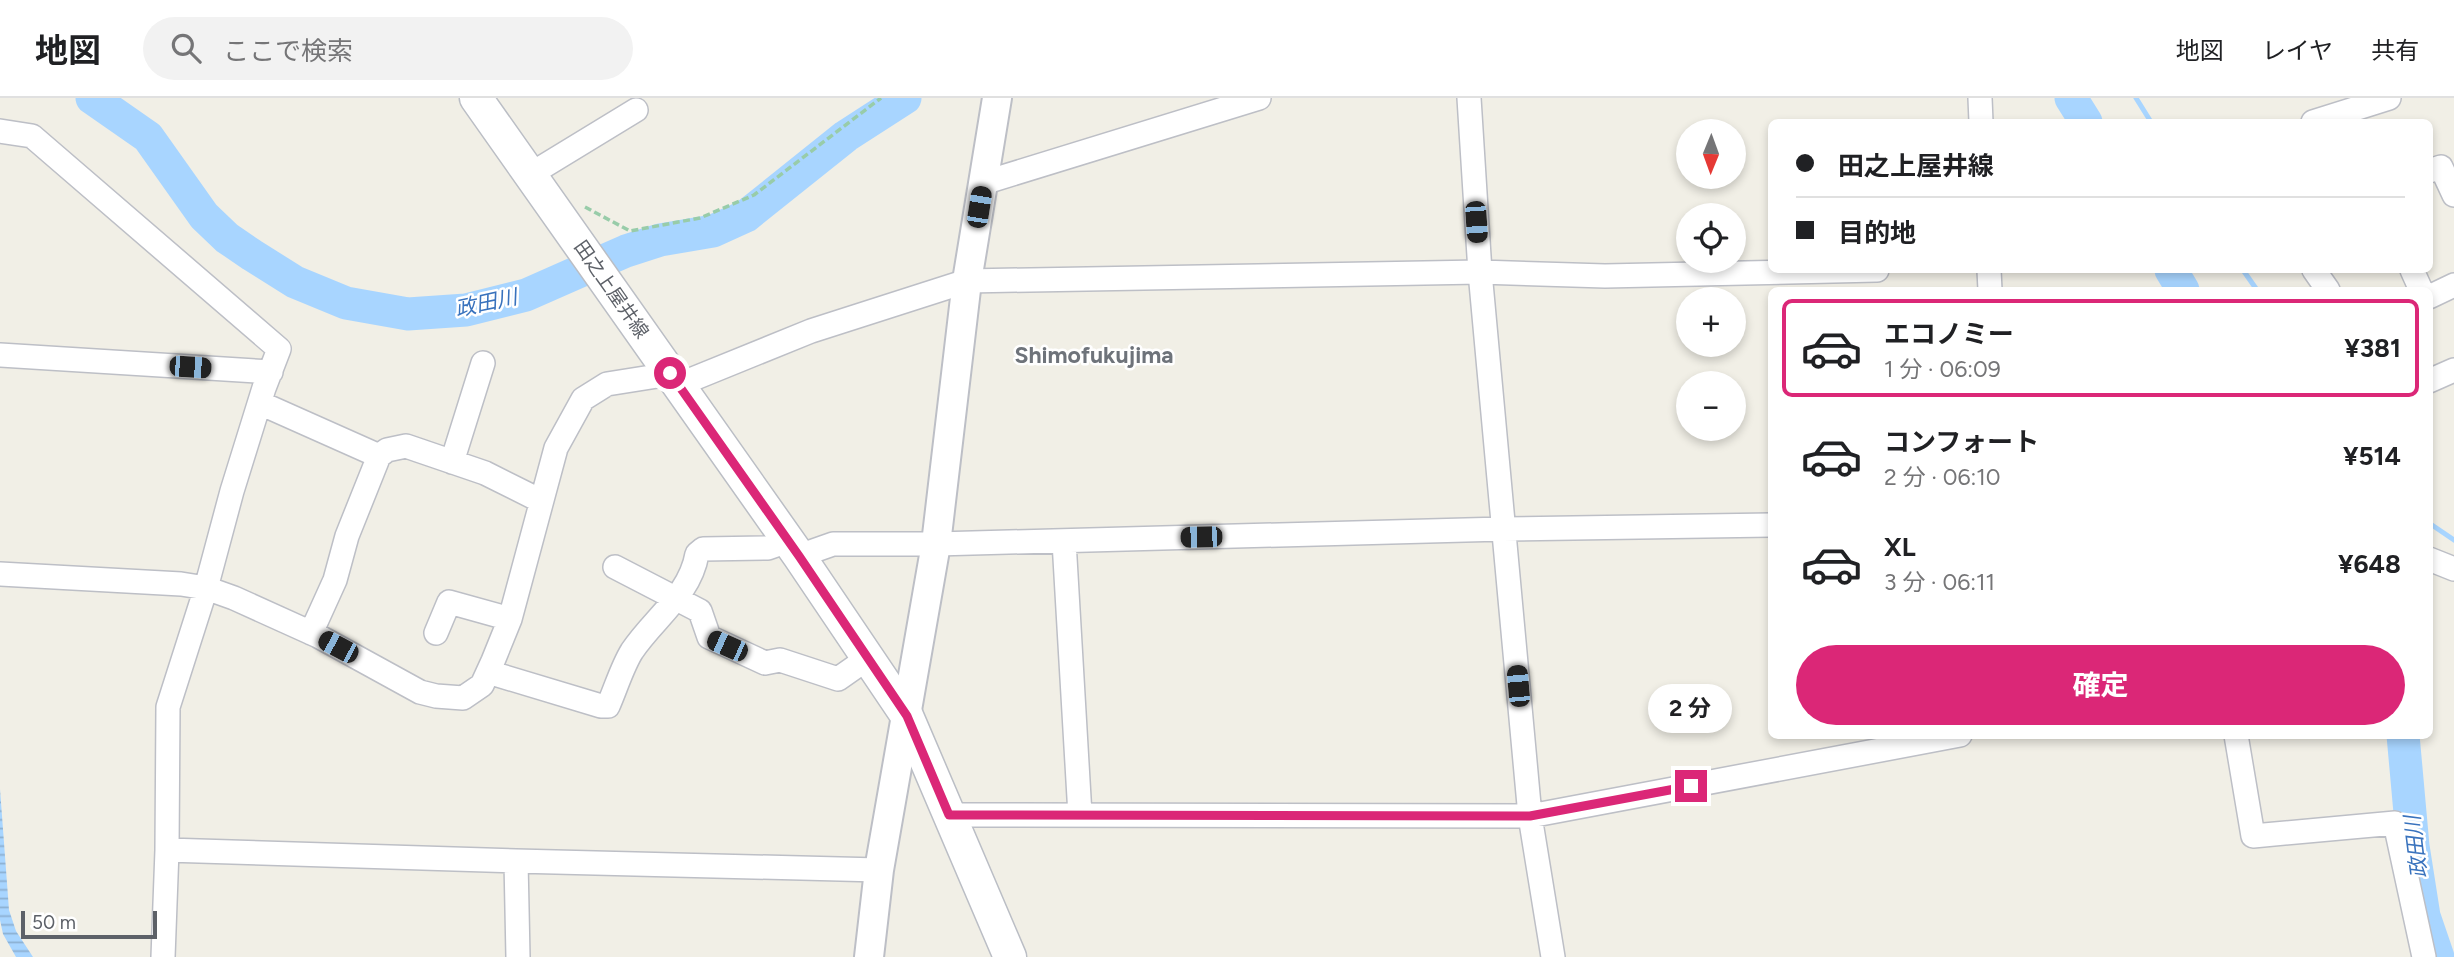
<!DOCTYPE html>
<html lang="ja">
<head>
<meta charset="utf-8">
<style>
  :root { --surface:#fff; --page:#f2f2f2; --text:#202124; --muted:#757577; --line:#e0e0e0; --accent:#db2777 }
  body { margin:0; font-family:Figtree,"Noto Sans JP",sans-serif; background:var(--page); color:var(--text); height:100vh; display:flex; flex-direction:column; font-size:26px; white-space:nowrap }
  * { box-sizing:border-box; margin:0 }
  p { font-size:23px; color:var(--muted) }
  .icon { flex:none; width:38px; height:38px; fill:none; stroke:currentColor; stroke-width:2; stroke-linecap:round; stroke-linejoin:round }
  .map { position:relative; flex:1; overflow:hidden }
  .drawer { position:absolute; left:1768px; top:189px; width:665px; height:452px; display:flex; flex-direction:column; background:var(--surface); border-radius:10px; box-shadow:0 4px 10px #0003 }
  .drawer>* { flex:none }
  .top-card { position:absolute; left:1768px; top:21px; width:665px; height:154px; border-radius:10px; box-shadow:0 4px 10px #0003; display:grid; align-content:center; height:154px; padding:0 28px; background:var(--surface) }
  .needle { width:46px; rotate:181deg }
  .controls { position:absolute; left:1676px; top:21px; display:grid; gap:14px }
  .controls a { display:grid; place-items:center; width:70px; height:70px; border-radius:50%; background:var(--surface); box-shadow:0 4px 10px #0003; font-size:35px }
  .scale { position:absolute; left:21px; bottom:18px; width:136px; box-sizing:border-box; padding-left:7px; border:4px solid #5d6168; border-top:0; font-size:19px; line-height:24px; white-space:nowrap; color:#5d6168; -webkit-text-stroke:5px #fff; paint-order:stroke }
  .end { position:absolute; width:32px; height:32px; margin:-16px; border:9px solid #db2777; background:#fff; box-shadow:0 0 0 4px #fff }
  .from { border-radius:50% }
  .bubble { position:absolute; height:49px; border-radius:24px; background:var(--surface); box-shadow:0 4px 10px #0003; font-size:23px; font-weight:700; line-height:49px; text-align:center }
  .car { position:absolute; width:21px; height:42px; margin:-21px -10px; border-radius:9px; box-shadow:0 0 5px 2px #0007; background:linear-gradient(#222 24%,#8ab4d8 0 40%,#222 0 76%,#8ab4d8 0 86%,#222 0) }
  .top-card b { display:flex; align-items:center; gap:24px; height:66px; font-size:26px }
  .top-card b+b { border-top:2px solid var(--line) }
  .top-card i { width:18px; height:18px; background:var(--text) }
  ul { padding:12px 0 0; list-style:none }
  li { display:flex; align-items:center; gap:21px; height:98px; margin:0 14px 10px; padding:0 14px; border:4px solid transparent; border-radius:10px }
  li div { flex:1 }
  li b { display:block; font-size:26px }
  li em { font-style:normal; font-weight:700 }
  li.on { border-color:var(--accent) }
  li>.icon { width:63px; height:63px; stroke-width:1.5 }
  .primary-button { display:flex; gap:14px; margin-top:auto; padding:14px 28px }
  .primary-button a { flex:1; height:80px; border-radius:42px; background:var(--accent); color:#fff; font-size:28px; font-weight:700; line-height:80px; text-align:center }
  header { display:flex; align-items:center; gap:42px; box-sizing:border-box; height:98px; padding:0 35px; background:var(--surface); border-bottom:2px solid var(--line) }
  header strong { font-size:33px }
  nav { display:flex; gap:38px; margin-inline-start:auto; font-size:24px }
  .search { width:490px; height:63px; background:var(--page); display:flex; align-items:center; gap:18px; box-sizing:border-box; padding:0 24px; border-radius:38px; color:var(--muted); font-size:26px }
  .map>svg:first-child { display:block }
</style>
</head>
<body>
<header>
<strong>地図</strong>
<div class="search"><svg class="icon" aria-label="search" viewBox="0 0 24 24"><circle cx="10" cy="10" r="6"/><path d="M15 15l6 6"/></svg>ここで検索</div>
<nav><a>地図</a><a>レイヤ</a><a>共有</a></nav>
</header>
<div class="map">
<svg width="2454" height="859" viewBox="0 0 2454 859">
  <defs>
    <pattern id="water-rules" width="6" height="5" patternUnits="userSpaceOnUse" patternTransform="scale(1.75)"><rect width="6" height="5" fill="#a8d5ff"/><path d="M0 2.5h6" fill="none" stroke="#8cb0d2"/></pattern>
  </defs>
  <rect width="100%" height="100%" fill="#f1efe6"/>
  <path fill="url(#water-rules)" d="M0 691 9 812 16 833 33 859H16L3 836 0 822Z"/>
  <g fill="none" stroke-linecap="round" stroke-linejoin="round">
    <path stroke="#a8d5ff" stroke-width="5" d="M2136 0 2151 24
      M2243 172 2257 192
      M2429 425 2454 442"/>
    <path stroke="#a8d5ff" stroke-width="33" d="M92 0 148 39 204 118 227 140 252 157 295 184 346 205 408 216 466 212 526 197 626 153 660 142 713 133 746 118 846 38 905 0
      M2071 0 2086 24
      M2171 172 2183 192
      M2403 637 2413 748 2424 818 2438 859"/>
    <defs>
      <path id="minor" d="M1469 0 1480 174 1530 718 1553 859
        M1980 0 1981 24
        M2313 24 2389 0
        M0 33 32 38 279 251 264 290 232 393 206 490 168 609 167 752 163 859
        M2429 73 2441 69 2454 97
        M531 76 636 12
        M983 85 1259 0
        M1989 172 1990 192
        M2314 172 2328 192
        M2412 172 2421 192
        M2429 199 2454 187
        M0 257 271 274
        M2429 283 2454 272
        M678 287 811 233 967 183 1480 174 1605 178 1877 172
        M260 305 379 358 387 352 406 348 485 375 541 403
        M452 364 483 265
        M1064 443 1080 717
        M799 458 833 446H936L1503 431 1771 427
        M2429 461 2454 471
        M615 469 700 513 709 539 765 565 780 562 838 581 868 560
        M0 476 181 486 206 490 234 500 318 538 420 594 436 598 463 600 482 587 493 563 510 521 556 350 583 301 607 286 670 276
        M311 535 335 482 347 438 379 358
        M436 535 449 504 510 521
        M488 574 601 608H608C616 590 622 569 632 553 654 520 690 497 697 456L703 451 768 450 788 443
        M2236 637 2253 738 2395 725 2424 859
        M949 717 1530 718 1960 637
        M167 752 516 763 879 772
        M516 763 518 859"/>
      <path id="tertiary" d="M869 859 879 772 936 446 967 183 997 0"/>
      <path id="secondary" d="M476 0 799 458 907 618 1010 859"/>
    </defs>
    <use href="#minor" stroke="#bdbfc6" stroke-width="26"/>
    <use href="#tertiary" stroke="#bdbfc6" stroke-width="32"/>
    <use href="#secondary" stroke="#bbbec5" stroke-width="35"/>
    <path stroke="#98cca9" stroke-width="3.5" stroke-dasharray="7 3.5" stroke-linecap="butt" d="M585 109 630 133 700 120 754 97 881 0"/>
    <use href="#minor" stroke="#fff" stroke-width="23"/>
    <use href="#tertiary" stroke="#fff" stroke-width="28"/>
    <use href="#secondary" stroke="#fff" stroke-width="32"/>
  </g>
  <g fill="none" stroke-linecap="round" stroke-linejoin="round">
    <path stroke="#db2777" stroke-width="9" d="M670 275 799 458 907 618 949 717 1530 718 1691 688"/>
  </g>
  <g text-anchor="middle" stroke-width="5" stroke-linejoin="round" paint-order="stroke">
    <g font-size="19" fill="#5d6168" stroke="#fff">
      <text transform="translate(612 191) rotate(55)" y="7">田之上屋井線</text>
    </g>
    <g font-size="21" font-style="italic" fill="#3872bd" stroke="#fff">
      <text transform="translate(486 205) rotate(-12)" y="7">政田川</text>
      <text transform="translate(2416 749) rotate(-97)" y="7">政田川</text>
    </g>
    <g font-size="23" font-weight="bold" fill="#6e737a" stroke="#fff">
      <text x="1094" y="265">Shimofukujima</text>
    </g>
  </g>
</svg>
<div class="controls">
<a><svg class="needle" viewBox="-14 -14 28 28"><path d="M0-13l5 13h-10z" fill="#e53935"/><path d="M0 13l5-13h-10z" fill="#757577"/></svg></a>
<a><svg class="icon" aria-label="locate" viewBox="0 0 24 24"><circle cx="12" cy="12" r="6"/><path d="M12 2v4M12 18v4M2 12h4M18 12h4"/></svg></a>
<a>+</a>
<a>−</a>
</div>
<div class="scale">50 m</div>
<i class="end from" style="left:670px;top:275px"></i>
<i class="end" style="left:1691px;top:688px"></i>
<div class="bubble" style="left:1648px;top:586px;width:84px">2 分</div>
<i class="car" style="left:979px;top:109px;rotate:9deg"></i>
<i class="car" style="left:1476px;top:124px;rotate:176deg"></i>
<i class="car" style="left:190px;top:269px;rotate:94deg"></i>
<i class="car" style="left:1201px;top:439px;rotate:269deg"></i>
<i class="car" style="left:727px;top:548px;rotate:294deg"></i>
<i class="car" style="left:338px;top:549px;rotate:298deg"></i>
<i class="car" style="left:1518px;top:588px;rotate:355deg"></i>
<div class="top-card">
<b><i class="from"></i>田之上屋井線</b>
<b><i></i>目的地</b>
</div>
<section class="drawer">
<ul>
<li class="on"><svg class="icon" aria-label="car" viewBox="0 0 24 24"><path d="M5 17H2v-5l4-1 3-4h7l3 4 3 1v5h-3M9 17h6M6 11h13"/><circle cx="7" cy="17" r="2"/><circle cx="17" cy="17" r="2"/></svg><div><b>エコノミー</b><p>1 分 · 06:09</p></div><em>¥381</em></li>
<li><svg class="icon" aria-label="car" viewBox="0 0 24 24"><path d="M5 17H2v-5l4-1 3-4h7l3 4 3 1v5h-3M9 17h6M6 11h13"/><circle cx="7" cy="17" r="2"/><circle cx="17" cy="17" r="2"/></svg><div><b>コンフォート</b><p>2 分 · 06:10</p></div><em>¥514</em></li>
<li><svg class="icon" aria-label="car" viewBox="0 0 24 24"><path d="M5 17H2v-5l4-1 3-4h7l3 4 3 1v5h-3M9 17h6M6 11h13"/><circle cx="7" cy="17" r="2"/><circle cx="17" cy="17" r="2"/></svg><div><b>XL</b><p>3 分 · 06:11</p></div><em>¥648</em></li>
</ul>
<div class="primary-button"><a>確定</a></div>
</section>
</div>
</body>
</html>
